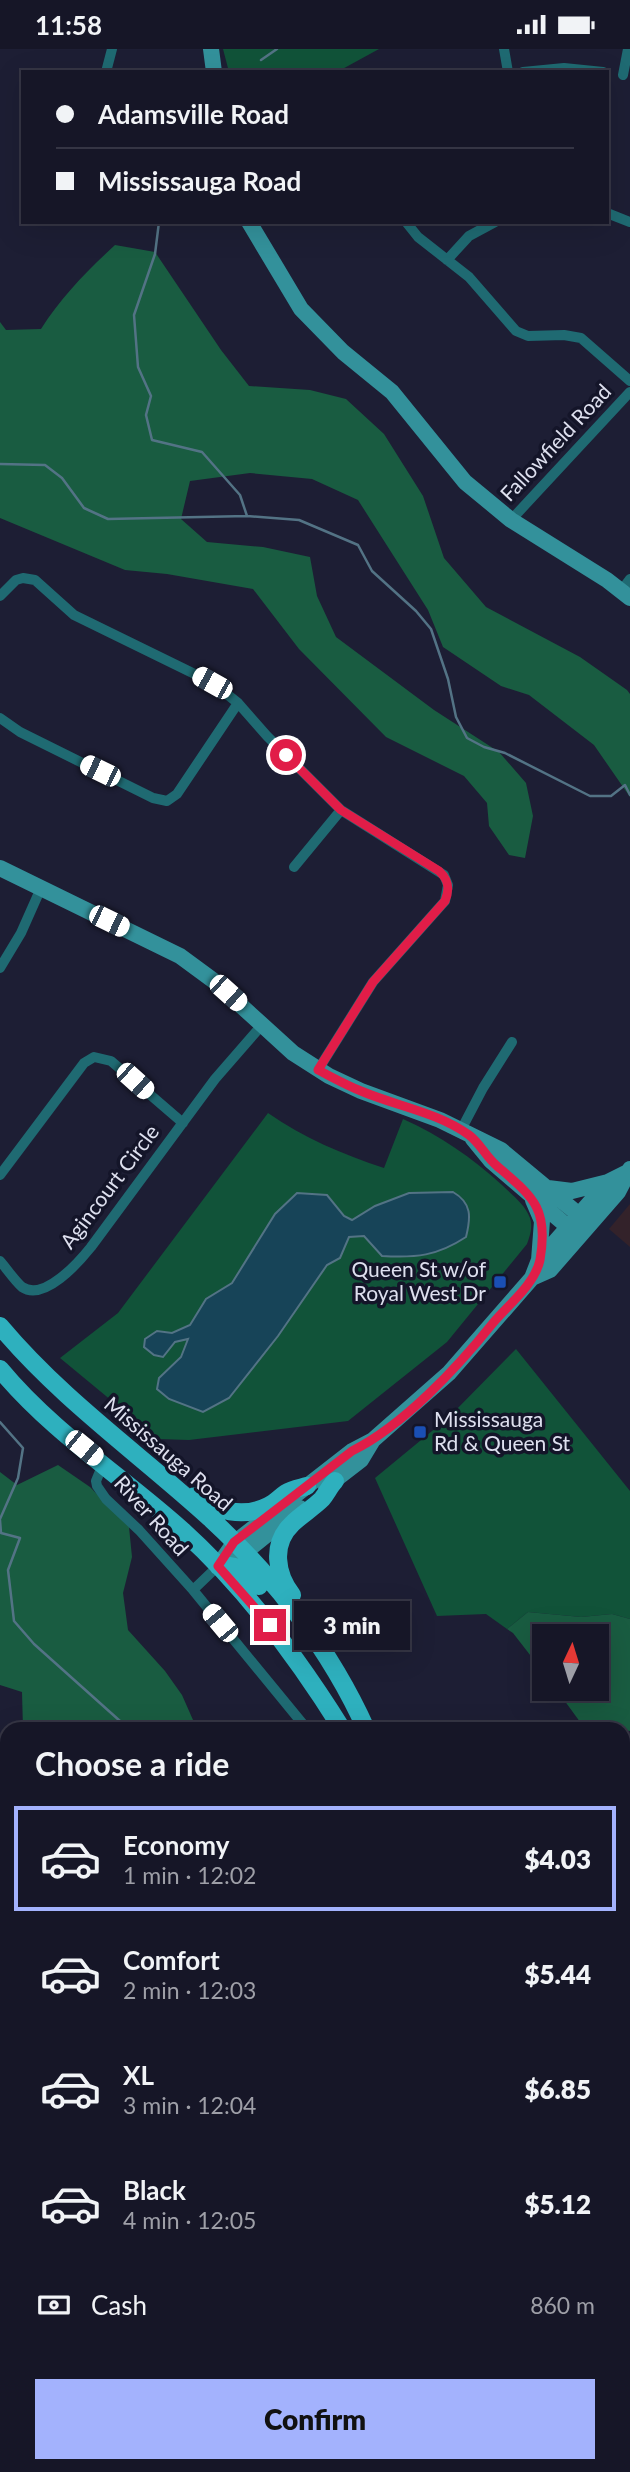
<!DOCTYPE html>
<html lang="en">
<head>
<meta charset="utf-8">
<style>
  :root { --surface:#161627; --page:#232333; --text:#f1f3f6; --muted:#9e9fa7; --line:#353544; --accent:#a3b2fd }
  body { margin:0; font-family:Lato,sans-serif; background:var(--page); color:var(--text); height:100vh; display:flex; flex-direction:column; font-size:26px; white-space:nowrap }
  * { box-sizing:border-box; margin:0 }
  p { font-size:23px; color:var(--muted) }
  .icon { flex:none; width:38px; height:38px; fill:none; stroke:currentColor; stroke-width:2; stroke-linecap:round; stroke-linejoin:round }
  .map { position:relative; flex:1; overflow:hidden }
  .sheet { position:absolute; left:0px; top:1673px; width:630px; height:751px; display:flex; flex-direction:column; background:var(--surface); border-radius:21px 21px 0 0; box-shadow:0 7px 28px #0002,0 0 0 2px var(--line) }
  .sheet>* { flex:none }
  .hud { position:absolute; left:21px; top:21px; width:588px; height:154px; border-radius:0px; box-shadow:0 7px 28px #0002,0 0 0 2px var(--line); display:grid; align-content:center; height:154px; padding:0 35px; background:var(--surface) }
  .needle { width:46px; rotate:4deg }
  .buttons { position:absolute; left:532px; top:1575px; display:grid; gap:14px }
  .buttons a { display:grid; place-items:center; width:77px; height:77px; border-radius:0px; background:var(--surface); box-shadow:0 7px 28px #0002,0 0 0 2px var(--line); font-size:35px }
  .end { position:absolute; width:32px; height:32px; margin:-16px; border:9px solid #e11d48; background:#fff; box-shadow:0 0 0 4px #fff }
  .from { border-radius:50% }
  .bubble { position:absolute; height:49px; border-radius:0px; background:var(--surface); box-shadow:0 7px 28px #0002,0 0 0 2px var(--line); font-size:23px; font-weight:800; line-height:49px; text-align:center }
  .car { position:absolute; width:21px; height:42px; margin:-21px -10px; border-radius:9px; box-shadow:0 0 5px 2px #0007; background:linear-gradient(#fff 24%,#345 0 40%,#fff 0 76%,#345 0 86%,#fff 0) }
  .hud b { display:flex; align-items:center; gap:24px; height:66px; font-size:26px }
  .hud b+b { border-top:2px solid var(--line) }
  .hud i { width:18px; height:18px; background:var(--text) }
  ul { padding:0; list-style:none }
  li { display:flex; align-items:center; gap:21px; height:105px; margin:0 14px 10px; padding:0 21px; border:4px solid transparent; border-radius:0px }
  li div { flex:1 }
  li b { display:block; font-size:26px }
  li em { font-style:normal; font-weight:800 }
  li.current { border-color:var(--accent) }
  li>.icon { width:63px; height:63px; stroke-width:1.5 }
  h2 { padding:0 35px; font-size:32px; line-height:84px }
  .pay { display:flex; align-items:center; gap:18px; height:77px; padding:0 35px; font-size:26px }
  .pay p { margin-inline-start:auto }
  .button { display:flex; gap:14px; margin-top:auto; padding:14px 35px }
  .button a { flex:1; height:80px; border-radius:0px; background:var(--accent); color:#111; font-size:28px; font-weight:800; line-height:80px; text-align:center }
  .status { display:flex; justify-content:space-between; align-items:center; height:49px; padding:0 35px; background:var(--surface); direction:ltr }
  .status svg { height:19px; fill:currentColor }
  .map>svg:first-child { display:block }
</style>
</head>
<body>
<div class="status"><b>11:58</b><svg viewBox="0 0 49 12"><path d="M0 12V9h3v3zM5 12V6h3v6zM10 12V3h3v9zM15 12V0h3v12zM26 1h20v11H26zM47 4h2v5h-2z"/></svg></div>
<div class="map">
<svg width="630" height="2423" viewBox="0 0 630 2423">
  <rect width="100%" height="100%" fill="#1d1e34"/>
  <path fill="#33222a" d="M630 1155V1198L609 1180Z"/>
  <path fill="#115339" d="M223 0H379L337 23H229Z
    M268 1064C304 1089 342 1105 384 1119L403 1070C441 1087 471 1108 502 1136 512 1146 525 1155 530 1169 533 1179 530 1186 527 1195L447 1293 348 1372 189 1391 158 1390 60 1309 118 1264Z
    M516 1300 630 1442V1570L612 1565 581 1568 528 1563 507 1580 486 1565 437 1567 375 1429 449 1368Z
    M630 1844V1918L623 1910V1848Z"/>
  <path fill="#195c41" d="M115 196 155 203 221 301 249 337 310 341 346 350 384 385 423 447 444 509 486 558 580 608 627 641 630 645V748L594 696 529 646 501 637 443 598 428 561 358 451 312 430 250 424 190 432 181 470 207 493 263 498 310 508 317 547 336 588 434 661 499 703 526 734 533 767 525 809 509 806 489 777 487 754 464 727 386 688 299 600 253 540 167 525 125 521 0 469V273L6 281 41 280C62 247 87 222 115 196Z
    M58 1416 90 1438 129 1478 132 1508 123 1544 128 1581 165 1622 182 1646 197 1680H23L22 1643 0 1636V1423L17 1436Z
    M528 1563 581 1568 612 1565 630 1570V1682L583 1677 556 1640H597V1587H544V1624L513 1584 507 1580Z
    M0 2207 7 2214V2363L0 2365Z
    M623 2352H630V2423H0V2398L7 2397V2417H623Z"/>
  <path fill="#174458" stroke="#537385" stroke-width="2" d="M453 1143C472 1154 471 1168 466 1188 437 1207 416 1209 382 1207L364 1187 349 1188 340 1209 327 1216 278 1287 229 1349 203 1363 169 1350 157 1340 159 1329 181 1308 188 1290 175 1293 163 1308 154 1306 144 1298 145 1290 157 1282 172 1284 190 1276 206 1250 232 1234 275 1165 297 1144 327 1146 344 1167 352 1171 375 1157 409 1144Z
    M7 1986V2040L0 2046V1992Z"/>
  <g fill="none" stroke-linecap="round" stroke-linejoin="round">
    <path stroke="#537385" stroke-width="2.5" d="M261 11 277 0
      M159 173 155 205 134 266 138 318 151 347 146 366 152 391 202 403 240 446 247 467
      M0 415 45 416 62 429 84 459 108 470 247 467 299 471 358 496 372 522 416 562 431 580 448 630 456 668 467 689 484 698 505 704 590 747H611L625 736 630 746
      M0 1373 23 1399 18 1429 0 1470
      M0 1471 1 1484 20 1489 8 1521 14 1572 34 1595 120 1672 151 1676 159 1680
      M29 2423 36 2417"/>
    <path stroke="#1f6a72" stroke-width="10" d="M504 0 508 23
      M106 23 112 0
      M523 23 564 19 603 23
      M623 26 628 0
      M607 164 630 173
      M406 173 418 188 469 228 516 282 528 287 564 286 581 289 630 332
      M447 211 469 187 495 173
      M511 471 630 343
      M621 542 630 530
      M0 547 16 531 23 529 35 531 74 566 213 634 238 654 267 687 341 761 444 826 448 836 445 852 373 933 318 1021
      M0 669 20 683 153 749 167 752 177 745 238 654
      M294 818 341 761
      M0 919 21 884 41 839
      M461 1081 483 1039 512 993
      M0 1126 84 1014 94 1008 111 1012 183 1074
      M0 1212C7 1220 14 1231 22 1238 44 1253 79 1213 91 1198L215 1030 262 976
      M103 1415 96 1432 97 1437 106 1450 139 1481 193 1541 307 1680
      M193 1541 218 1517
      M0 1844 7 1842
      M79 2417 80 2423"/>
    <path stroke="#33919b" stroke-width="16" d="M211 0 214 23
      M249 173 301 260 343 303 392 343 465 433 511 471 607 531 630 549
      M0 819 180 907 214 932 293 1004 329 1027 361 1042 440 1071 501 1101 590 1175
      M473 1090 491 1112 575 1184
      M548 1139 572 1142 608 1133
      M533 1151 542 1172 539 1211
      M532 1229 550 1221 618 1143 630 1120
      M326 1438 361 1411 373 1391
      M235 1508 244 1504 300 1459
      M218 1517 234 1494 352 1402 373 1391 449 1324 532 1229 539 1211 608 1133 628 1123
      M0 2385 7 2382"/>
    <path stroke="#2eb0be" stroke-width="18" d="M0 1277C62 1351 141 1406 212 1471 275 1529 331 1602 366 1680
      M0 1320C52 1383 123 1428 183 1482 246 1539 297 1608 342 1680
      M196 1446C215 1463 244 1469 268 1457 275 1454 280 1448 286 1444 292 1440 300 1439 307 1437
      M218 1517C239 1515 246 1522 259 1537
      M292 1546C276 1525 271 1495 292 1475 301 1466 313 1459 322 1450 327 1444 330 1437 335 1432
      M623 2052 630 2060"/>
  </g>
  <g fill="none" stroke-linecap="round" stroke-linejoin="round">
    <path stroke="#e11d48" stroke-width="9" d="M270 1576 218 1517 234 1493 352 1402C404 1376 457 1319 493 1274 508 1256 535 1235 540 1211 549 1159 533 1148 497 1117 486 1108 480 1094 469 1086 437 1063 396 1057 361 1042 346 1036 332 1028 318 1021L373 933 445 852C450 840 449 831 439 822L341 761 286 706"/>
  </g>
  <g fill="#1a4fb4" stroke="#141529" stroke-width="2.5">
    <rect x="493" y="1226" width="14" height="14" rx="3.5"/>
    <rect x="413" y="1376" width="14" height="14" rx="3.5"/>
  </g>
  <g text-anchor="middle" stroke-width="7" stroke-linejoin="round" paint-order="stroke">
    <g font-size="21" fill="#dee0ef" stroke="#141529">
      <text transform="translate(556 394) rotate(-47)" y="7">Fallowfield Road</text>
      <text transform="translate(110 1138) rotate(-53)" y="7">Agincourt Circle</text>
      <text transform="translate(168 1405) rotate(41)" y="7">Mississauga Road</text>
      <text transform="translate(151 1467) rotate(48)" y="7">River Road</text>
    </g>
    <g font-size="21" fill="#dee0ef" stroke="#141529" text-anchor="end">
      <text x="486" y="1228">Queen St w/of<tspan x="486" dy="24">Royal West Dr</tspan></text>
      <text x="434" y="1378" text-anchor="start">Mississauga<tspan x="434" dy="24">Rd &amp; Queen St</tspan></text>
    </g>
  </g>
</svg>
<div class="buttons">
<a><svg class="needle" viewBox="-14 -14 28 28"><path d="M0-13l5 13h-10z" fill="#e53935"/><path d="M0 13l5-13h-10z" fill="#9e9fa7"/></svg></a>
</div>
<i class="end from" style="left:286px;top:706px"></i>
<i class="end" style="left:270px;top:1576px"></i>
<div class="bubble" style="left:294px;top:1552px;width:116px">3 min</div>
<i class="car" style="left:212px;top:634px;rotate:299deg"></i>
<i class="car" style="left:100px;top:722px;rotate:296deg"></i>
<i class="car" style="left:109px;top:872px;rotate:116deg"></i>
<i class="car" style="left:228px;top:944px;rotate:132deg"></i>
<i class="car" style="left:135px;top:1032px;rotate:132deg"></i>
<i class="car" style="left:84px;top:1399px;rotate:129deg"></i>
<i class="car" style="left:220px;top:1574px;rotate:320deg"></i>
<div class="hud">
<b><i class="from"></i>Adamsville Road</b>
<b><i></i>Mississauga Road</b>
</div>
<section class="sheet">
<h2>Choose a ride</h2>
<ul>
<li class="current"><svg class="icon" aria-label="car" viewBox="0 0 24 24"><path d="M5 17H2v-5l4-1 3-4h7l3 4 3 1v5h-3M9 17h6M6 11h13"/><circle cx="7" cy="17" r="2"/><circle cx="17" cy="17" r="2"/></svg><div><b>Economy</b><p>1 min · 12:02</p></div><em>$4.03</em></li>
<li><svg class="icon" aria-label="car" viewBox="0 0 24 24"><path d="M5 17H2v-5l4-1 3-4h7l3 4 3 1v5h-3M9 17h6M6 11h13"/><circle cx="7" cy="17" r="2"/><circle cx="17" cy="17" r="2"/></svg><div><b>Comfort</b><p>2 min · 12:03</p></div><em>$5.44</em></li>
<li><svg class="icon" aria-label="car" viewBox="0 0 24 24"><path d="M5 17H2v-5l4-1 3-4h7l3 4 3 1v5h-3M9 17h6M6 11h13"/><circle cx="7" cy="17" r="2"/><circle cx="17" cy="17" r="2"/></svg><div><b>XL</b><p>3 min · 12:04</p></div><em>$6.85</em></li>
<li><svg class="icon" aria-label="car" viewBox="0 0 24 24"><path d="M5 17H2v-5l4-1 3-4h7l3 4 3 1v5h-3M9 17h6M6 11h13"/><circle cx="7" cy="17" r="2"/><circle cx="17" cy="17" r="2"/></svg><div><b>Black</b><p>4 min · 12:05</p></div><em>$5.12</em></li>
</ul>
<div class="pay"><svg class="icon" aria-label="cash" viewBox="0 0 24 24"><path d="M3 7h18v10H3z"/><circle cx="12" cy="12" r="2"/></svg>Cash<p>860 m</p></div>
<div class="button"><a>Confirm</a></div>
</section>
</div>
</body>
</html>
